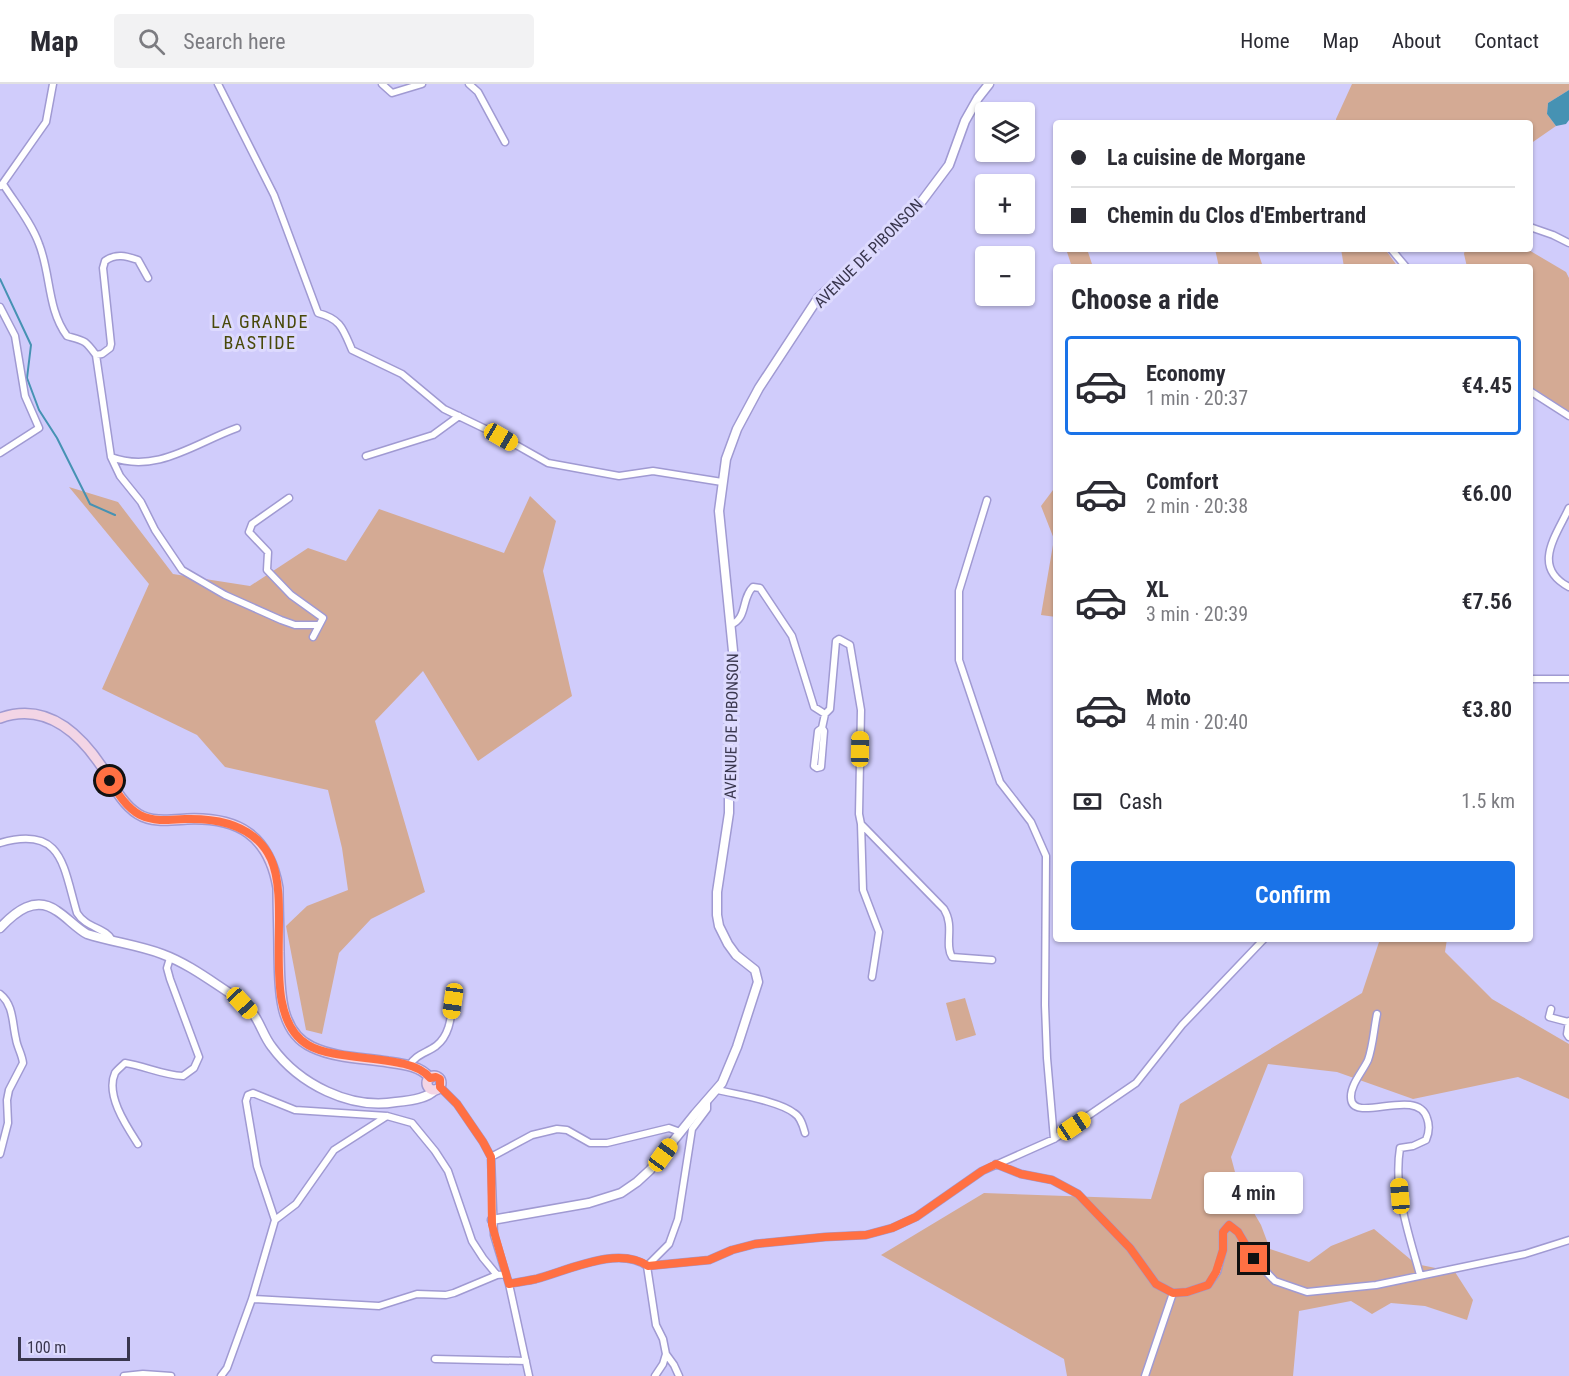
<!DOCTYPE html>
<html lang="en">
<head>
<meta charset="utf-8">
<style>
  :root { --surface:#fff; --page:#f2f2f3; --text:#2b2b33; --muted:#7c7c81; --line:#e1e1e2; --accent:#1a73e8 }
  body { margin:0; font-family:"Roboto Condensed",sans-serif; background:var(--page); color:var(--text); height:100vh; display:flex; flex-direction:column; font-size:22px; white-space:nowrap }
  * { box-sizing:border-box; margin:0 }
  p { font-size:20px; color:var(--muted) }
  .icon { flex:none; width:33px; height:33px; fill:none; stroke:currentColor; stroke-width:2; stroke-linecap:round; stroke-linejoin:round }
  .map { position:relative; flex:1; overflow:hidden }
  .side { position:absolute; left:1053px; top:180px; width:480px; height:678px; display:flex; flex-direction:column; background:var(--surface); border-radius:6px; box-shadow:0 2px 4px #0004 }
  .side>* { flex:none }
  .top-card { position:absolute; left:1053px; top:36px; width:480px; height:132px; border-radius:6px; box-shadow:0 2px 4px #0004; display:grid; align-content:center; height:132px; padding:0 18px; background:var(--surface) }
  .buttons { position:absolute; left:975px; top:18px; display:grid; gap:12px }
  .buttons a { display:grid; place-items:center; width:60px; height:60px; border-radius:6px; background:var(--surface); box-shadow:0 2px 4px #0004; font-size:30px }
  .scale { position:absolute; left:18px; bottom:15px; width:112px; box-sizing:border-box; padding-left:6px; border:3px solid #39364e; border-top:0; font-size:16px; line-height:21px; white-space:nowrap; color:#39364e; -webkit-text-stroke:4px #dddafe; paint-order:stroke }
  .end { position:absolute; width:27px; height:27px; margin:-14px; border:8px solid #ff7043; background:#111; box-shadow:0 0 0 3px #111 }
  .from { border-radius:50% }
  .bubble { position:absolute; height:42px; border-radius:6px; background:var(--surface); box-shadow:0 2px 4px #0004; font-size:20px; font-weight:600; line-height:42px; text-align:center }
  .car { position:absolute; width:18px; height:36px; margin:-18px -9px; border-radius:8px; box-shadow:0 0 4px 2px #0007; background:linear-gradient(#f5c518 24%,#345 0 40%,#f5c518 0 76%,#345 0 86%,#f5c518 0) }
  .top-card b { display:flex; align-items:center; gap:21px; height:57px; font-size:22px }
  .top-card b+b { border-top:2px solid var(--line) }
  .top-card i { width:15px; height:15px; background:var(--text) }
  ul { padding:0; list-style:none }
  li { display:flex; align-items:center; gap:18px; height:99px; margin:0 12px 9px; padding:0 6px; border:3px solid transparent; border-radius:6px }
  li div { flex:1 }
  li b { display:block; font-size:22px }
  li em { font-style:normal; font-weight:600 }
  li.selected { border-color:var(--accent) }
  li>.icon { width:54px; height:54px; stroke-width:1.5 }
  h2 { padding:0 18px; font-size:27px; line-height:72px }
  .pay { display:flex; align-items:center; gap:15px; height:66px; padding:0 18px; font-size:22px }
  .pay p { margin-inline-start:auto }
  .cta { display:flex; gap:12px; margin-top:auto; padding:12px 18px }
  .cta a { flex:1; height:69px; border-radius:6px; background:var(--accent); color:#fff; font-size:24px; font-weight:600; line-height:69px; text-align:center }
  header { display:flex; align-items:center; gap:36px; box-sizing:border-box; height:84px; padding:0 30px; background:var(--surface); border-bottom:2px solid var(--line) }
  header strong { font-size:28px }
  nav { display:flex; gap:33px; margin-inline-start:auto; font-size:21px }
  .search { width:420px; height:54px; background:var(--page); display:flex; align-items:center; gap:15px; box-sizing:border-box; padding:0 21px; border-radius:6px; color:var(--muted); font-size:22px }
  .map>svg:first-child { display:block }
</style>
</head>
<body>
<header>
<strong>Map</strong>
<div class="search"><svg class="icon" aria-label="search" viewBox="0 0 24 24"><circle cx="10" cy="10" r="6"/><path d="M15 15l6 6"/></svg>Search here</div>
<nav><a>Home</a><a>Map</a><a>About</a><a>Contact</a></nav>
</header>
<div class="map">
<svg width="1569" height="1292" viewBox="0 0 1569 1292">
  <rect width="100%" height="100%" fill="#d0ccfb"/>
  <path fill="#d4aa94" d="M1352 0H1569V6L1548 19 1547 30 1556 42 1530 60V39H1336V35Z
    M1066 165H1087L1093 183H1072Z
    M1215 165H1257L1263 183H1219Z
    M1341 165H1385L1398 183H1344Z
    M1465 165H1527L1566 188 1569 194V328L1530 302V183H1467L1464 170Z
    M1056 402V533L1041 531 1054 455 1041 422Z
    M69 403 118 418 173 490 250 502 308 464 346 477 379 425 504 469 530 412 556 437 543 487 572 612 478 677 423 587 375 637 425 808 371 835 339 869 322 950 306 946 286 842 307 822 348 806 342 764 328 706 225 683 197 651 102 605 149 500Z
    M1380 855H1447L1445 868 1492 915 1569 960V1015L1518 993 1413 1015 1337 988 1268 980 1231 1073 1239 1103 1261 1141 1270 1165 1309 1178 1331 1162 1374 1145 1416 1180 1455 1188 1473 1216 1467 1236 1425 1222 1391 1219 1372 1230 1351 1217 1299 1227 1293 1292H1067L1064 1275 881 1171 984 1109 1151 1115 1180 1020 1362 909Z
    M965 914 976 951 956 957 946 919Z"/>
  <path fill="#4692b3" d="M1569 6V36L1566 40 1556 42 1547 30 1548 19Z"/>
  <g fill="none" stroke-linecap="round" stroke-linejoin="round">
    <path stroke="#4692b3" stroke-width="2" d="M0 195 31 261 27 294 39 326 57 354 90 420 115 431"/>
    <defs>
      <path id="minor" d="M218 0 274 111 318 229C341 235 343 245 352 266L402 290 444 325 502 353 548 379 619 392 653 387 722 398
        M382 0 392 9 422 0
        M469 0 478 8 505 58
        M3 100C15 119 31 138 39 160 51 190 47 225 67 252 85 257 85 256 96 271L111 373C157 390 195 359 237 344
        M1 102 46 38 53 0
        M1530 143 1553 151 1569 159
        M1391 165 1406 183
        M0 223 15 252 25 312 39 344 0 369
        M96 271 102 270 110 264 111 260 103 184 105 177C116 169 126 172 138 176L148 194
        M1530 307 1569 332
        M366 372 433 351 459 332
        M111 373 120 392 141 418 155 446 182 486 225 511 281 536 295 541H318
        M289 414 252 440 249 448 268 468 267 486 291 511 323 534 313 553
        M987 416 959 507V576L1000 698 1031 738 1046 772 1045 921 1047 974 1054 1055
        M1569 424C1556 452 1531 483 1569 503
        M730 541C748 535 741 514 753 503L760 504 792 552 814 623 825 630 830 625 836 557 839 555 850 561 861 626 859 730 861 740 944 825C955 843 944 860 952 873L992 876
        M1530 595H1569
        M822 644 824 647 821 683 817 684 814 682 818 647 822 644 825 630
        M861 740 863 806 879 848 872 893
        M0 759C63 741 63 782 77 829 86 844 106 844 112 856
        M0 910C14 921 12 939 16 955 17 963 22 970 23 979L9 1006 7 1016 8 1039 0 1070
        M1551 925 1549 933 1568 938
        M1377 930C1374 944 1373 962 1368 976 1363 987 1350 1001 1351 1014 1352 1041 1417 1002 1427 1034 1430 1042 1429 1049 1426 1056L1413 1062 1400 1064C1393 1107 1409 1150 1420 1191
        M1569 937 1567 950 1569 953
        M409 982C415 971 426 969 436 962 450 951 451 933 453 917
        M440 1003 457 1020 483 1058 491 1073 494 1151 509 1200 529 1292
        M718 1006C738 1011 779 1017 794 1029 801 1033 803 1042 805 1049
        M138 1060C127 1043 105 1011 115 989 117 986 122 982 125 979 145 982 162 991 183 992L194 984 199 973 170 895 167 884 170 874
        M491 1073 532 1051 557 1045 567 1046 590 1059H607L669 1044 680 1048
        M996 1080 1021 1090 1052 1096 1078 1110 1130 1164 1156 1200 1173 1209 1187 1208 1208 1201 1217 1188 1223 1166V1148L1229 1141 1238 1148 1254 1175 1275 1197 1307 1208 1376 1201 1525 1170 1569 1156
        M275 1136 296 1120 334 1066 387 1032
        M509 1200C518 1198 527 1197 536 1195 567 1187 618 1161 647 1182L709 1176 732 1166 755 1160 825 1153 866 1151 892 1144 916 1133 982 1087 1054 1055 1136 999 1182 941 1264 855
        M252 1215 379 1222 417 1210 446 1211 454 1209 497 1191
        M666 1270 674 1281 679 1292
        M435 1275 526 1277
        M124 1292 143 1290 171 1292
        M221 1292 227 1284 252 1215 275 1136 257 1082 246 1017 248 1011 253 1009 295 1026 387 1032 412 1039 435 1067 448 1087 472 1157 483 1174 497 1191 506 1190
        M655 1292 663 1280 666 1270 663 1255 656 1241 647 1182 669 1160 678 1135 692 1045 707 1025V1018
        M1145 1292 1173 1209"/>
      <path id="tertiary" d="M0 844C15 828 35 811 57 827 68 834 76 844 87 850 112 858 138 861 162 870 184 878 204 892 222 904 234 912 246 920 254 931 261 941 264 953 272 963 299 1000 350 1026 396 1018 408 1017 427 1015 435 1006
        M492 1136 589 1119 621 1109 637 1098 650 1086 695 1030 722 999 737 963 758 898 755 886 736 871 728 860 719 842 717 831V808L729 729V625L735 587 719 427 726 375 737 345 759 304 818 214 916 125 949 81 965 37 978 14 989 0"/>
      <path id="secondary" d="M0 634C45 618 78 647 102 683 112 699 121 719 138 730 152 739 171 736 187 735 238 733 269 751 278 804 278 825 279 847 279 868 280 900 277 947 312 963 335 974 363 974 388 978 403 980 421 982 430 994
        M427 999a7 7 0 1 1 14 0a7 7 0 1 1-14 0Z"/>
    </defs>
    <use href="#minor" stroke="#a09ad2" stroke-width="9"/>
    <use href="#tertiary" stroke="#a09ad2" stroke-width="11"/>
    <use href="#secondary" stroke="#a09ad2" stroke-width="12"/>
    <use href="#minor" stroke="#fff" stroke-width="6"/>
    <use href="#tertiary" stroke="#fff" stroke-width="8"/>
    <use href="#secondary" stroke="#f3d5e5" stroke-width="9"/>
  </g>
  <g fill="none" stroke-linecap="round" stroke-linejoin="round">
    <path stroke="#ff7043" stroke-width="8" d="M110 697C118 710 127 724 140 731 154 738 170 736 185 735 219 734 255 741 271 775 293 824 257 931 308 961 338 979 412 969 430 994L436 993 440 995V1003L457 1020 483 1058 491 1073 492 1141 509 1200C518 1198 527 1197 536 1195 567 1187 618 1161 648 1182L709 1176 732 1166 755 1160 825 1153 866 1151 892 1144 916 1133 982 1087 996 1080 1021 1090 1052 1096 1078 1110 1130 1164 1156 1200 1173 1209 1187 1208 1208 1201 1216 1188 1223 1166V1148L1229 1141 1238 1148 1254 1175"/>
  </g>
  <g text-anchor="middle" stroke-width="6" stroke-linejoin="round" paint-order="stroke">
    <g font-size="16" fill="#39364e" stroke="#dddafe">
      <text transform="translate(868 169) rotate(-45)" y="6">AVENUE DE PIBONSON</text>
      <text transform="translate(731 642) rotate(-89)" y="6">AVENUE DE PIBONSON</text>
    </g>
    <g font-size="18" letter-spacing="1.5" fill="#494909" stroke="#dddafe">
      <text x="260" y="244">LA GRANDE<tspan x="260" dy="21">BASTIDE</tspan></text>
    </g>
  </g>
</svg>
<div class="buttons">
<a><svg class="icon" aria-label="layers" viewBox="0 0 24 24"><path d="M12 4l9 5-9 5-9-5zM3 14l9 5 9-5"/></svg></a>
<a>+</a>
<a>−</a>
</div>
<div class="scale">100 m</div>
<i class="end from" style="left:110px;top:697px"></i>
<i class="end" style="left:1254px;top:1175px"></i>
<div class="bubble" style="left:1204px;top:1088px;width:99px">4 min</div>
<i class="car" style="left:501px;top:353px;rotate:120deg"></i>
<i class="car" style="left:860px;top:665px;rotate:1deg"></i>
<i class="car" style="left:453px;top:917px;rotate:188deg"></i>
<i class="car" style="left:242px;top:919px;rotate:137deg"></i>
<i class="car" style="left:1074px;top:1042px;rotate:56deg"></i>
<i class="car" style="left:663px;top:1071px;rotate:36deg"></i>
<i class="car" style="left:1400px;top:1112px;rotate:355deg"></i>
<div class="top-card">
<b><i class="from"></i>La cuisine de Morgane</b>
<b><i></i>Chemin du Clos d'Embertrand</b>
</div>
<section class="side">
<h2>Choose a ride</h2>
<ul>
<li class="selected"><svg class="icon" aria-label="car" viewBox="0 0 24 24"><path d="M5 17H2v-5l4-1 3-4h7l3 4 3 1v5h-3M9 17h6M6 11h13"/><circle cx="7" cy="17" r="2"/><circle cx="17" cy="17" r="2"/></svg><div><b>Economy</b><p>1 min · 20:37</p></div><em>€4.45</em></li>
<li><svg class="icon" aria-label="car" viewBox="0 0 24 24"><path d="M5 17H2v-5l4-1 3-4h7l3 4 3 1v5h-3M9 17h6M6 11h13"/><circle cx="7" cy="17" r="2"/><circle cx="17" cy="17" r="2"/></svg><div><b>Comfort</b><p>2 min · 20:38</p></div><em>€6.00</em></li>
<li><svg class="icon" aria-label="car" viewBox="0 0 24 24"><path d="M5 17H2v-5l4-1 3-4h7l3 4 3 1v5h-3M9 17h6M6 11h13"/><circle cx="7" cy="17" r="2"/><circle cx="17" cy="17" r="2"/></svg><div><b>XL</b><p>3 min · 20:39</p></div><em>€7.56</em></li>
<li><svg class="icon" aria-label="car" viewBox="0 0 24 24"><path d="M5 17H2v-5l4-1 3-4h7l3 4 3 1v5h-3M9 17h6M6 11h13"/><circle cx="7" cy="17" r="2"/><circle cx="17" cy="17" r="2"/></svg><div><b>Moto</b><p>4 min · 20:40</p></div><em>€3.80</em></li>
</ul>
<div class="pay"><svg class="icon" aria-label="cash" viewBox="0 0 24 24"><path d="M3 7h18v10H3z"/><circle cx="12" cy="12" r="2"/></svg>Cash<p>1.5 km</p></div>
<div class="cta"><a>Confirm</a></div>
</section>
</div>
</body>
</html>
